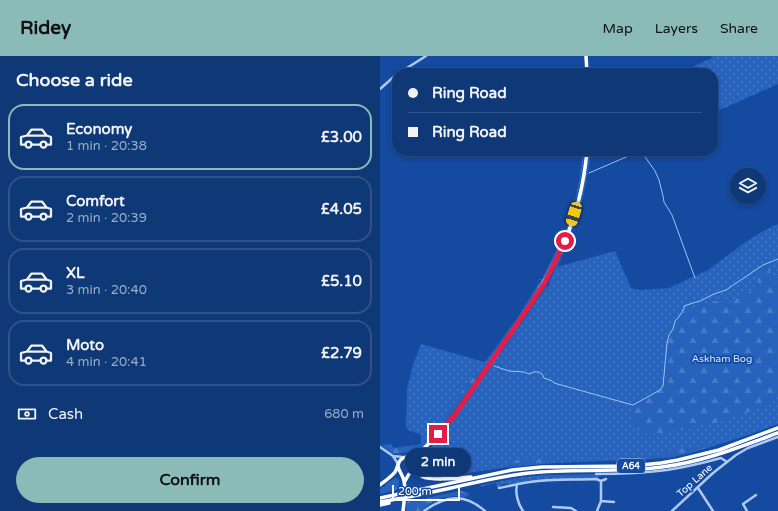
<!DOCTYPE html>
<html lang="en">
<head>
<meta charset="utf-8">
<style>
  :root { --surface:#0f3877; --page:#183f7c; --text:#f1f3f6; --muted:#9bacc6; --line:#2f5289; --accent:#8bbbb9 }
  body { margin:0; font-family:"Varela Round",sans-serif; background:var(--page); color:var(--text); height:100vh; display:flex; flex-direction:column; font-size:15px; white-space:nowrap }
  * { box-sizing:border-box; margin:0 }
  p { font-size:13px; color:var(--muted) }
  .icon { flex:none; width:22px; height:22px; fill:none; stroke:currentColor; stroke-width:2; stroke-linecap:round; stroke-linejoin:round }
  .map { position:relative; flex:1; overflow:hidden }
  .sheet { display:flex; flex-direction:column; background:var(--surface); width:380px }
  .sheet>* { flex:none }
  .banner { position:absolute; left:12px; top:12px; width:326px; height:88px; border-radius:16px; box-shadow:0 2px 6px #0003,0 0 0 1px var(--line); display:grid; align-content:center; height:88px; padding:0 16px; background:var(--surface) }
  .tools { position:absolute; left:350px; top:112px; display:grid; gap:8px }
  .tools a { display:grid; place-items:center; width:36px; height:36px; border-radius:50%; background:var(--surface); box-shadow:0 2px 6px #0003,0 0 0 1px var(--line); font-size:20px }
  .scale { position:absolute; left:12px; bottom:10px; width:68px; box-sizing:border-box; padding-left:4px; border:2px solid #fff; border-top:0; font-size:11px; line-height:14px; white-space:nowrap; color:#fff; -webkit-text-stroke:3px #144a9f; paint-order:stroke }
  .end { position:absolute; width:18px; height:18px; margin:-9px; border:5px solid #e11d48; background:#fff; box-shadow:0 0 0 2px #fff }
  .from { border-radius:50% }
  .bubble { position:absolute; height:28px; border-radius:14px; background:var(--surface); box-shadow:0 2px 6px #0003,0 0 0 1px var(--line); font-size:13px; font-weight:700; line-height:28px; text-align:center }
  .car { position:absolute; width:12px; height:24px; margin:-12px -6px; border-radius:5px; box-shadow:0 0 3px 1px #0007; background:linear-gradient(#f5c518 24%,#345 0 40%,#f5c518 0 76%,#345 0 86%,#f5c518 0) }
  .banner b { display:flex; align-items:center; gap:14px; height:38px; font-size:15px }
  .banner b+b { border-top:1px solid var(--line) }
  .banner i { width:10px; height:10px; background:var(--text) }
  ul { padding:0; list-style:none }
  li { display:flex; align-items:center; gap:12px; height:66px; margin:0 8px 6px; padding:0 8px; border:2px solid var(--line); border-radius:16px }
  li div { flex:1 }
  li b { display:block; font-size:15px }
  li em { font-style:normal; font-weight:700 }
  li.active { border-color:var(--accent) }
  li>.icon { width:36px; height:36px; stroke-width:1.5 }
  h2 { padding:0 16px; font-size:18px; line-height:48px }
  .pay { display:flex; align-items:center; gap:10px; height:44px; padding:0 16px; font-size:15px }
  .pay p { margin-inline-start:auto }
  .action { display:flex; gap:8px; margin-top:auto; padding:8px 16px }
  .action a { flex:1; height:46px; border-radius:24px; background:var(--accent); color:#111; font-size:16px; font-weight:700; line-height:46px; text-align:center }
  header { display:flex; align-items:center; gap:24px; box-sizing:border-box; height:56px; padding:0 20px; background:var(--accent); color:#111 }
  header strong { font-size:19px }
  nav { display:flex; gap:22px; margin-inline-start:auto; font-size:14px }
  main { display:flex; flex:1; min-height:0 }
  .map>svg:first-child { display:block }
</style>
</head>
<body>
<header>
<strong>Ridey</strong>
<nav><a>Map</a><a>Layers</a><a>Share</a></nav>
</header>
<main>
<section class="sheet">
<h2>Choose a ride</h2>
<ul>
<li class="active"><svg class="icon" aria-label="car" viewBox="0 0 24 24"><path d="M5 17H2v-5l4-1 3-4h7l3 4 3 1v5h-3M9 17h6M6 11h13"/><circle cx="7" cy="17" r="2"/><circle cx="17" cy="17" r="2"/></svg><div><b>Economy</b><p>1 min · 20:38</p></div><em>£3.00</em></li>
<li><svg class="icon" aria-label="car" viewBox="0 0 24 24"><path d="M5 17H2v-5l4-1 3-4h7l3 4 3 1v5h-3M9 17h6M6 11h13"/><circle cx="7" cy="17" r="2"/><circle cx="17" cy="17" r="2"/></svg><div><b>Comfort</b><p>2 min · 20:39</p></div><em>£4.05</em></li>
<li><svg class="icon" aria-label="car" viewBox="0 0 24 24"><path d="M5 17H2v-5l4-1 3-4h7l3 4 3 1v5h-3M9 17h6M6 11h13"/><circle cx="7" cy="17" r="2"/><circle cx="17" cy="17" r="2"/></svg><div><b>XL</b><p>3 min · 20:40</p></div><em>£5.10</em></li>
<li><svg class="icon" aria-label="car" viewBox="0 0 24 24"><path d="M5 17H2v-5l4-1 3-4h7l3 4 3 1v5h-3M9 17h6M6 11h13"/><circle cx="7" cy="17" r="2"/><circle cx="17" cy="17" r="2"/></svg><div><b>Moto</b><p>4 min · 20:41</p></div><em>£2.79</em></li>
</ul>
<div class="pay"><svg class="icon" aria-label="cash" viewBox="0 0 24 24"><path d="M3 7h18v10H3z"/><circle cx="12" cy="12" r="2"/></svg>Cash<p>680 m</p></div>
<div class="action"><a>Confirm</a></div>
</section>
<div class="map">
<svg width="398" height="455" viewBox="0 0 398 455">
  <defs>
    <pattern id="grass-dots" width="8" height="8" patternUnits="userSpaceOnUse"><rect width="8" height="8" fill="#2763bd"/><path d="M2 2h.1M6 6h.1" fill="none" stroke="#477ac7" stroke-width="1.8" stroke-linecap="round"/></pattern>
    <pattern id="forest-firs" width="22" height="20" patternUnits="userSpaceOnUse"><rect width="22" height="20" fill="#2763bd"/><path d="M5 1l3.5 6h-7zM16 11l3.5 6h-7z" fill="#477ac7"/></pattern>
  </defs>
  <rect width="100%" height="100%" fill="#144a9f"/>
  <path fill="url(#grass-dots)" d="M331 0H398V28L333 57V17H316L314 10 332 2Z
    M203 95H205C201 125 195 154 184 182 178 197 171 212 163 226L158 223H162C169 208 177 194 184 179 195 153 200 123 203 95Z
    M208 95H211V97C208 114 206 131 201 148 195 170 186 191 177 211L235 195 251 232 259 234 289 232 328 214 347 200 364 187 385 174 398 168V368L368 379 315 396 293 401 255 404 252 402 248 404 173 407 128 411 88 417 56 420 52 417 49 394C73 365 96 334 116 301L119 300C135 277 150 254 166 231L169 229C170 221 175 215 177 207L193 166Z
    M157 225 162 228 141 261 98 321 96 318 84 332 67 361 45 387 44 380 28 374 26 370 27 332 34 306 41 288 105 306 136 264 159 227Z
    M218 418 219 420V423L151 425 121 429V430L117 431 116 427 100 431 101 429 143 421 162 419Z"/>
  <path fill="url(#forest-firs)" d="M385 208 390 211V224L398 222V336L391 349 339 365 336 368 330 367 277 378H264L252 368V348L283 332 287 278 305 253 333 245 350 246 381 230 378 224V220L376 214Z
    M96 318 98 321 71 359 56 377 42 392 36 395 16 398 12 397 1 389 12 388 13 392 41 388V379L44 380 45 387 67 361 84 332Z
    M317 390H334L293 401 268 403 287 395Z
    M171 402 173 407 128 411 127 405 148 403Z
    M16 422 19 424V428L16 434 0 438V434L2 431H4L7 427Z
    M81 435 89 437V438L88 440 86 441 76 440 61 442 50 448 41 455H26V447L28 445 33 446 35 444C40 443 52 442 55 440Z"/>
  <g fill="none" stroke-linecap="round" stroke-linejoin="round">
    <path stroke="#9fc3f7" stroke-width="1" d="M261 95 262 97
      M263 98 275 115 279 124 283 140 284 146 292 159 315 222
      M209 117 260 95
      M114 310 129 315 144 316 149 318 154 316H159L162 318 164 322 172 325 174 327 249 348 253 349 280 334 283 330 287 287 289 279 293 273 295 265 298 262 304 253V250L313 247 320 245 334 238 346 234 383 209 398 203"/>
    <path stroke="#adc9f4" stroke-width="2.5" d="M19 17 46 0
      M0 33 17 18
      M0 391 13 400 18 408
      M13 400 23 401
      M216 418C240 418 264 417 287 414 306 411 323 407 341 402L347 406
      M137 429C135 437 138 448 143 455
      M119 432C130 430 140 427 150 426 172 423 194 424 216 423L221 425 226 423
      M318 432 333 455
      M221 445 234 446
      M173 451 191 452 196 455
      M44 455C65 440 84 436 105 455
      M217 455 221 445V425
      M292 455 333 417 356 399 368 392 398 381
      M367 455 363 448 376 439"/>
    <path stroke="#fff" stroke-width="3.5" d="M206 0 207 17
      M27 401 39 396
      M35 407C37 396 48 389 55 382 62 374 69 366 75 358 91 335 107 312 124 288 146 256 168 223 184 186 197 158 204 126 207 95
      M18 410C19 416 23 419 24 425 26 434 24 446 23 455
      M25 425 29 418 34 414 35 410
      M0 429C5 425 11 421 15 416 19 410 17 403 26 401 38 403 33 415 43 421 52 425 81 422 91 421
      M0 442 132 414 162 411 252 410 281 407 298 404 339 394 398 372
      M0 446C24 442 48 437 71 432 97 426 122 420 149 417 193 412 238 417 282 411 323 406 360 391 398 377
      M0 449 9 447"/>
  </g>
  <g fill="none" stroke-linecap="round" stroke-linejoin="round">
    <path stroke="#e11d48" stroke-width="5" d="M58 378 74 360 148 252 164 228 176 204 185 185"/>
  </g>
  <g text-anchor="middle" stroke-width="3.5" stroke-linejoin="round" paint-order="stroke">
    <rect fill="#144a9f" stroke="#b8c9e2" stroke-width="1" x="237" y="403" width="28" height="14" rx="3"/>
    <g font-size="9" font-weight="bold" fill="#fff">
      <text x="251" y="413">A64</text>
    </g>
    <g font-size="10" fill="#d5e5fd" stroke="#144a9f">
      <text x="342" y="306">Askham Bog</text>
    </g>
    <g font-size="10" fill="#fff" stroke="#144a9f">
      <text transform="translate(314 424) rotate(-42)" y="4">Top Lane</text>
    </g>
  </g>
</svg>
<div class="tools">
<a><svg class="icon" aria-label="layers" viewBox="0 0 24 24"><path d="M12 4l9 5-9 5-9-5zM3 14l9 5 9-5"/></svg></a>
</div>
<div class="scale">200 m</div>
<i class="end from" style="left:185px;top:185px"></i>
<i class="end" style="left:58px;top:378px"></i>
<div class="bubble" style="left:25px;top:392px;width:66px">2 min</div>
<i class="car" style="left:194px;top:158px;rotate:197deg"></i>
<div class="banner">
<b><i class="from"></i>Ring Road</b>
<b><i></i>Ring Road</b>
</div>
</div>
</main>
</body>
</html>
